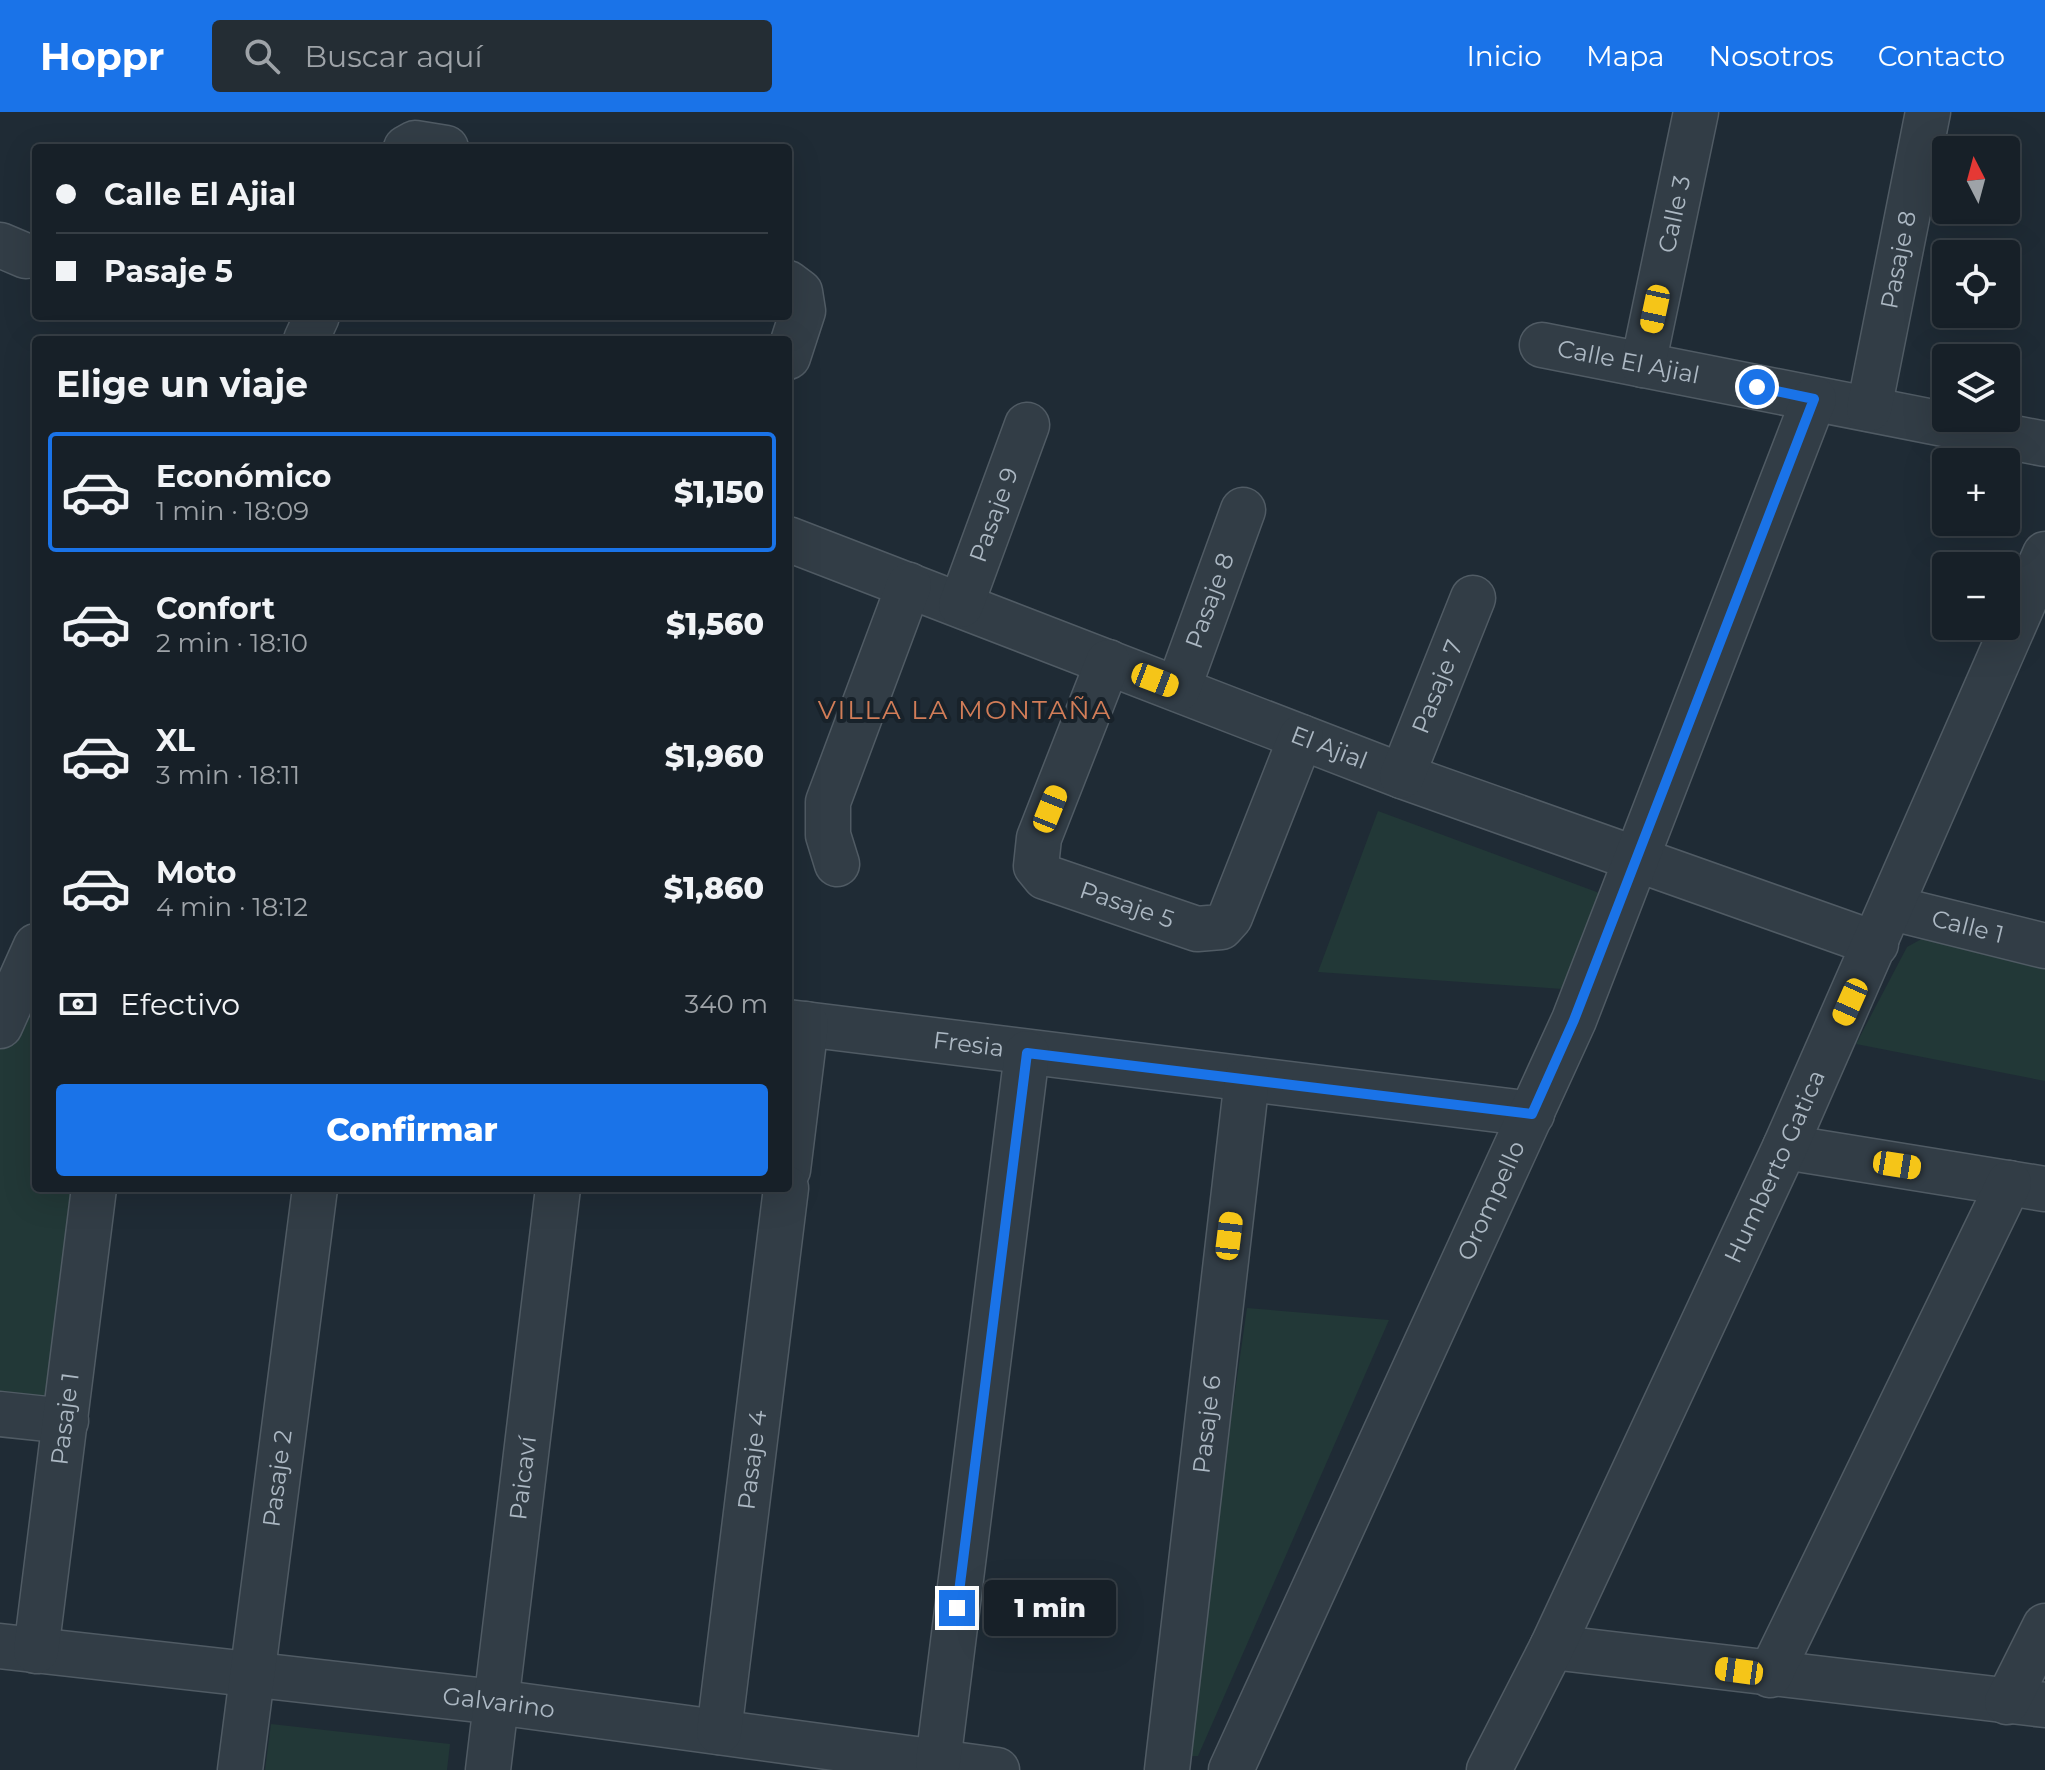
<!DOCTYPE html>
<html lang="es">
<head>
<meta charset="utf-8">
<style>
  :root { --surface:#172028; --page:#242d34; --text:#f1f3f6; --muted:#9ea3a8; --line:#363e45; --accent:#1a73e8 }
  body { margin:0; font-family:Montserrat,sans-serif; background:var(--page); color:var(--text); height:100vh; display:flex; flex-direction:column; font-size:30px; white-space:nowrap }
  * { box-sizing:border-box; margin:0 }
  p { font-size:26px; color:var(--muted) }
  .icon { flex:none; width:44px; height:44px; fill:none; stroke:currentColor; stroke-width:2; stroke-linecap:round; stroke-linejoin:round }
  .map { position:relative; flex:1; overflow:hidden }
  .panel { position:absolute; left:32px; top:224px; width:760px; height:856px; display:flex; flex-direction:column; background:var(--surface); border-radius:8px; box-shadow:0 8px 32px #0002,0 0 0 2px var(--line) }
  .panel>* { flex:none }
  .top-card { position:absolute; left:32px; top:32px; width:760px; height:176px; border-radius:8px; box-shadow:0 8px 32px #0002,0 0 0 2px var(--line); display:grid; align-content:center; height:176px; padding:0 24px; background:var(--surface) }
  .needle { width:52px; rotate:354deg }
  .tools { position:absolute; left:1932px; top:24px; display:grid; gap:16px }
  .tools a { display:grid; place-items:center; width:88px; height:88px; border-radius:8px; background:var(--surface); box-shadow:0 8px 32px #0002,0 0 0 2px var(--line); font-size:40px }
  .end { position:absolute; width:36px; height:36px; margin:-18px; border:10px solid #1a73e8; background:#fff; box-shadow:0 0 0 4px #fff }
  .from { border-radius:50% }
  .bubble { position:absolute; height:56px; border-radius:8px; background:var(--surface); box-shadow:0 8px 32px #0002,0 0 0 2px var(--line); font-size:26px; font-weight:800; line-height:56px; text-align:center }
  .car { position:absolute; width:24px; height:48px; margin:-24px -12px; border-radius:10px; box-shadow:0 0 6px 2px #0007; background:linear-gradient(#f5c518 24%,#345 0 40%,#f5c518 0 76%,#345 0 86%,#f5c518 0) }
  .top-card b { display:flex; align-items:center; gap:28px; height:76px; font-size:30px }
  .top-card b+b { border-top:2px solid var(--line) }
  .top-card i { width:20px; height:20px; background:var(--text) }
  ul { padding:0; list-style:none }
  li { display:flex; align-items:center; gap:24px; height:120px; margin:0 16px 12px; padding:0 8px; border:4px solid transparent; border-radius:8px }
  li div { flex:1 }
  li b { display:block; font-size:30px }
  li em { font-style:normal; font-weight:800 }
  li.current { border-color:var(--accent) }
  li>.icon { width:72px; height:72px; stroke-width:1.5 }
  h2 { padding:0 24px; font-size:36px; line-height:96px }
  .pay { display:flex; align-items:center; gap:20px; height:88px; padding:0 24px; font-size:30px }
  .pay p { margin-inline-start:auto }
  .button { display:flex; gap:16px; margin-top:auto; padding:16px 24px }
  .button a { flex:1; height:92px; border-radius:8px; background:var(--accent); color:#fff; font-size:32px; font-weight:800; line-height:92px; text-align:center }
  header { display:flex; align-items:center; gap:48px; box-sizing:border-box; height:112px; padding:0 40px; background:var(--accent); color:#fff }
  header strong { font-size:38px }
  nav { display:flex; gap:44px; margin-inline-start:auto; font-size:28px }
  .search { width:560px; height:72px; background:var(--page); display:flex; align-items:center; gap:20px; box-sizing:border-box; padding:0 28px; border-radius:8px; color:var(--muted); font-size:30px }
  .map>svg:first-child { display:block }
</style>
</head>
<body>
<header>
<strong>Hoppr</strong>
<div class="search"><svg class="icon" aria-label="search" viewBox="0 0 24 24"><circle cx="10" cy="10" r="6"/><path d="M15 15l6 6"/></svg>Buscar aquí</div>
<nav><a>Inicio</a><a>Mapa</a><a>Nosotros</a><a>Contacto</a></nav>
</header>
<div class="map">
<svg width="2045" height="1658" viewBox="0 0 2045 1658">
  <rect width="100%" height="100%" fill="#1f2b35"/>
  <path fill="#223837" d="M1378 699 1610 785 1576 878 1318 860Z
    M1927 824 2045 850V969L1856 932 1907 835Z
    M36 857V1076H84L58 1299 0 1293V937Z
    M1247 1196 1389 1208 1198 1644H1183Z
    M271 1612 450 1632 447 1658H265Z"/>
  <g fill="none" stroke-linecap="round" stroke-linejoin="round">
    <defs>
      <g id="minor">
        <path d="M406 36 415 31 446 36"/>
        <path d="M0 133 26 144"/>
        <path d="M788 171 800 180 803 199 788 245"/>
        <path d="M306 228 317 204"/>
        <path id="s1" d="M1542 233 2045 332"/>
        <path id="s2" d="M1643 253 1696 0"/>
        <path id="s3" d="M1869 297 1928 0"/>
        <path id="s4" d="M788 427 1402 664 1876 832"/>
        <path id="s5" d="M961 493 1027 313"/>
        <path id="s6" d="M1108 550 1039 726 1036 754 1045 765 1197 817 1221 815 1230 805 1301 625"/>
        <path id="s7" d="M1178 577 1243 398"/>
        <path id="s8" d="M1402 664 1473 486"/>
        <path d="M837 752 828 723V690L909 473"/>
        <path id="s9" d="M1892 796 2045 834"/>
        <path id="s10" d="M788 910 1532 1002"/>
        <path d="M0 914 36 834"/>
        <path d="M1785 1035 2045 1077"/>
        <path d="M788 1058 806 912"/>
        <path d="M0 1302 66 1309"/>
        <path id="s11" d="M0 1534 496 1590 997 1658"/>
        <path d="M1552 1535 2045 1593"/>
        <path id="s12" d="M36 1539 94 1076"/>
        <path d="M1770 1563 2009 1071"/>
        <path d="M2007 1590 2045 1514"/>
        <path id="s13" d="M719 1620 786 1076"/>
        <path d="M938 1650 1027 941"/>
        <path id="s14" d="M240 1658 315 1076"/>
        <path id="s15" d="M488 1658 558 1076"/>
        <path id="s16" d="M1167 1658 1247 967"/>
        <path id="s17" d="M1231 1658 1574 908 1814 287"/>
        <path id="s18" d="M1489 1658 1552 1535 1785 1035 2045 442"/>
      </g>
    </defs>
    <use href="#minor" stroke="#505b64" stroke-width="47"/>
    <use href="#minor" stroke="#323d46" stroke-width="44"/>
  </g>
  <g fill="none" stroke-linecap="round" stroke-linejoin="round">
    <path stroke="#1a73e8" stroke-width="10" d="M957 1496 1027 941 1532 1002 1574 908 1814 287 1757 275"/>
  </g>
  <g text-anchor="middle" stroke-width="8" stroke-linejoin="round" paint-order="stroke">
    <g font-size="24" fill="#acb8c3" stroke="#18222a">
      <text dy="8" stroke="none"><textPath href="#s2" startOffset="154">Calle 3</textPath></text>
      <text dy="8" stroke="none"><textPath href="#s3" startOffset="152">Pasaje 8</textPath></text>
      <text dy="8" stroke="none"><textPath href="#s1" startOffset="88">Calle El Ajial</textPath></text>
      <text dy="8" stroke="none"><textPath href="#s5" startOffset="96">Pasaje 9</textPath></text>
      <text dy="8" stroke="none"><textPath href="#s7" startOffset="94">Pasaje 8</textPath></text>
      <text dy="8" stroke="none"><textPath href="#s8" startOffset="96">Pasaje 7</textPath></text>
      <text dy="8" stroke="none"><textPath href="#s4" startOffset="580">El Ajial</textPath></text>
      <text dy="8" stroke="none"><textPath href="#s6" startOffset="318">Pasaje 5</textPath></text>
      <text dy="8" stroke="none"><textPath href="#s9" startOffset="78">Calle 1</textPath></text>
      <text dy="8" stroke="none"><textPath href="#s10" startOffset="182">Fresia</textPath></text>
      <text dy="8" stroke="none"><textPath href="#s18" startOffset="668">Humberto Gatica</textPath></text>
      <text dy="8" stroke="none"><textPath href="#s17" startOffset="626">Orompello</textPath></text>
      <text dy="8" stroke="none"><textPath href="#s12" startOffset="234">Pasaje 1</textPath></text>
      <text dy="8" stroke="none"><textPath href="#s16" startOffset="348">Pasaje 6</textPath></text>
      <text dy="8" stroke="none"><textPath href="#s13" startOffset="274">Pasaje 4</textPath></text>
      <text dy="8" stroke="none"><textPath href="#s14" startOffset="294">Pasaje 2</textPath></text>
      <text dy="8" stroke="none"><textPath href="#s15" startOffset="294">Paicaví</textPath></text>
      <text dy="8" stroke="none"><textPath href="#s11" startOffset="502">Galvarino</textPath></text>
    </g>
    <g font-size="26" letter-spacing="2" fill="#d27d58" stroke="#18222a">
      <text x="965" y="607">VILLA LA MONTAÑA</text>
    </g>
  </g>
</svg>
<div class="tools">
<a><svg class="needle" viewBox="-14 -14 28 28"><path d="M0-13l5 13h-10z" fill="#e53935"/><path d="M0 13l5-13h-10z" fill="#9ea3a8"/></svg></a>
<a><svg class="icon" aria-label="locate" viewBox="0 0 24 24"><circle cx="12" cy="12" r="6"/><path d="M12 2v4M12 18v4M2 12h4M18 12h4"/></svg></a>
<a><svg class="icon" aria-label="layers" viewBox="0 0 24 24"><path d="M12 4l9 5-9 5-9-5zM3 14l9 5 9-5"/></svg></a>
<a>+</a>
<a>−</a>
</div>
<i class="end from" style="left:1757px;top:275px"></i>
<i class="end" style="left:957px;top:1496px"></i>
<div class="bubble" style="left:984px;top:1468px;width:132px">1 min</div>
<i class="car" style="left:1655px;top:197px;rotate:192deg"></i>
<i class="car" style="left:1155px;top:568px;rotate:111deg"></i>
<i class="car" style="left:1050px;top:697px;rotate:22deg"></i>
<i class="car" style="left:1850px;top:890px;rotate:204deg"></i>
<i class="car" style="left:1897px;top:1053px;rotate:99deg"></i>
<i class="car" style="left:1229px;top:1124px;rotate:7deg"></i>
<i class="car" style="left:1739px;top:1559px;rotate:278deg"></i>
<div class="top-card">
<b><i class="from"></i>Calle El Ajial</b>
<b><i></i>Pasaje 5</b>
</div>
<section class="panel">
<h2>Elige un viaje</h2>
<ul>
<li class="current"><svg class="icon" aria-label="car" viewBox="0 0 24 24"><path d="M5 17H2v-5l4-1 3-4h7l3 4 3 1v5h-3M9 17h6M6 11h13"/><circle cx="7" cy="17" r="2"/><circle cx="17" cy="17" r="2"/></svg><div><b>Económico</b><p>1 min · 18:09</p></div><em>$1,150</em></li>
<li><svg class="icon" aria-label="car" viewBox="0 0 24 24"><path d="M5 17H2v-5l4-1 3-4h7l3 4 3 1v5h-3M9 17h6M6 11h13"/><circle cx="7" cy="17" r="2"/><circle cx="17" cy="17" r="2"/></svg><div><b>Confort</b><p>2 min · 18:10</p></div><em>$1,560</em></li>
<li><svg class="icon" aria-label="car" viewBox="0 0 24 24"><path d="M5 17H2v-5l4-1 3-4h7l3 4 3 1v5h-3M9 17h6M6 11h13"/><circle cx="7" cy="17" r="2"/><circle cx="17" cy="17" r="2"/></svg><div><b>XL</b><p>3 min · 18:11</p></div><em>$1,960</em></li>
<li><svg class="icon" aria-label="car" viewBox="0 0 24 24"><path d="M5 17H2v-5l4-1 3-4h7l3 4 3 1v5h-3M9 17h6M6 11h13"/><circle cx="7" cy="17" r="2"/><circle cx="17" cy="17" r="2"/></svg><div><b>Moto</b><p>4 min · 18:12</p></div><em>$1,860</em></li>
</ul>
<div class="pay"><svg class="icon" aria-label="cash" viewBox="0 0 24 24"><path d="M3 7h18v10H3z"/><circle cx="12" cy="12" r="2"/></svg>Efectivo<p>340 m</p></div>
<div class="button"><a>Confirmar</a></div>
</section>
</div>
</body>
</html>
